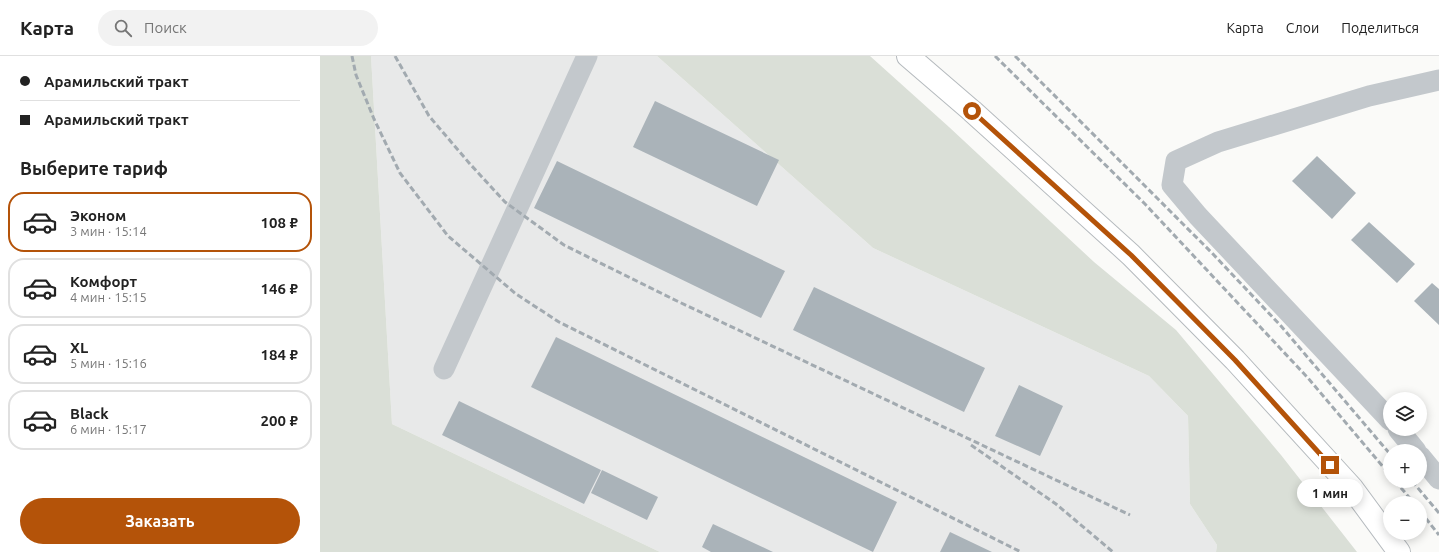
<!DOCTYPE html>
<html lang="ru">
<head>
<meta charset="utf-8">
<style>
  :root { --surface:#fff; --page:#f2f2f2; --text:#222; --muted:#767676; --line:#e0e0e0; --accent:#b45309 }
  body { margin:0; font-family:Ubuntu,sans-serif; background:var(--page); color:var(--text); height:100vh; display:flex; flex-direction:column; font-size:15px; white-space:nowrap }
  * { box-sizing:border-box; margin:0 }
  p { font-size:13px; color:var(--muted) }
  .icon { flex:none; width:22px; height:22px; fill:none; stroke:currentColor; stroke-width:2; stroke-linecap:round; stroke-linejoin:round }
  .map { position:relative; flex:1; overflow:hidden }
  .details { display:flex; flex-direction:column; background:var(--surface); width:320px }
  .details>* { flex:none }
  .guide { display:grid; align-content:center; height:88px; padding:0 20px; background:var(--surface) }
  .fabs { position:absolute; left:1063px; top:336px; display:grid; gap:8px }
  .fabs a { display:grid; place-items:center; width:44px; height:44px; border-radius:50%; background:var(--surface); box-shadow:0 2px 10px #0003; font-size:20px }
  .end { position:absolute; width:18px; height:18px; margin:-9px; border:5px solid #b45309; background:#fff; box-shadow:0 0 0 2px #fff }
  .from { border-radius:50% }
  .bubble { position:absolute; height:28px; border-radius:14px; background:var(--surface); box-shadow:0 2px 10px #0003; font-size:13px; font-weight:700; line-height:28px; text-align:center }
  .guide b { display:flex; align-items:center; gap:14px; height:38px; font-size:15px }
  .guide b+b { border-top:1px solid var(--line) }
  .guide i { width:10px; height:10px; background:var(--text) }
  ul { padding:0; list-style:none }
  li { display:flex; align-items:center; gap:12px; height:60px; margin:0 8px 6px; padding:0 12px; border:2px solid var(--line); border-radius:16px }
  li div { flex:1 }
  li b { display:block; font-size:15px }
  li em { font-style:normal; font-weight:700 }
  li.selected { border-color:var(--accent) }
  li>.icon { width:36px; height:36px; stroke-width:1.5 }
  h2 { padding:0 20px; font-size:18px; line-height:48px }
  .button { display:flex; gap:8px; margin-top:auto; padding:8px 20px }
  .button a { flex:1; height:46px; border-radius:24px; background:var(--accent); color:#fff; font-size:16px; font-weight:700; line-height:46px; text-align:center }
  header { display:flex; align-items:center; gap:24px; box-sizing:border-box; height:56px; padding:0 20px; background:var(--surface); border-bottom:1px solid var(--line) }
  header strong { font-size:19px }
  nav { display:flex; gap:22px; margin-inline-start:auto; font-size:14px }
  .search { width:280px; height:36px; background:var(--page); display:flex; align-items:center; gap:10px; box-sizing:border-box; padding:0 14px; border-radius:22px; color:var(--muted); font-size:15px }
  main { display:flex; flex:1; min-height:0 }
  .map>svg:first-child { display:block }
</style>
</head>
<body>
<header>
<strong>Карта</strong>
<div class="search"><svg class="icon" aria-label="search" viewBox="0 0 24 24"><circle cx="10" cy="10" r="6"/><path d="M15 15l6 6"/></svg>Поиск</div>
<nav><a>Карта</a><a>Слои</a><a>Поделиться</a></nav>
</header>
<main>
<section class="details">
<div class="guide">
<b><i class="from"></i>Арамильский тракт</b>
<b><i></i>Арамильский тракт</b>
</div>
<h2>Выберите тариф</h2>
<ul>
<li class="selected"><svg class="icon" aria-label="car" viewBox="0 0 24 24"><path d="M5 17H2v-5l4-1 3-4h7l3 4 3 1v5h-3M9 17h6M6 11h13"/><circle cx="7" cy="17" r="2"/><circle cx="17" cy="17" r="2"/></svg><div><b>Эконом</b><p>3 мин · 15:14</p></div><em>108 ₽</em></li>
<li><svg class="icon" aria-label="car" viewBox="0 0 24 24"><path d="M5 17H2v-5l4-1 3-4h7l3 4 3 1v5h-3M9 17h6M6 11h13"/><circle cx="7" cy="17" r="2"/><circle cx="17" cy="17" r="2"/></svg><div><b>Комфорт</b><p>4 мин · 15:15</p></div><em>146 ₽</em></li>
<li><svg class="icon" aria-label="car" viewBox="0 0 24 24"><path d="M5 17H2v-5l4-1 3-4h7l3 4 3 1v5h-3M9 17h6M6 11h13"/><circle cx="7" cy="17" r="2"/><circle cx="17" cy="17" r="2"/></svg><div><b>XL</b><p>5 мин · 15:16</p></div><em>184 ₽</em></li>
<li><svg class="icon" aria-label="car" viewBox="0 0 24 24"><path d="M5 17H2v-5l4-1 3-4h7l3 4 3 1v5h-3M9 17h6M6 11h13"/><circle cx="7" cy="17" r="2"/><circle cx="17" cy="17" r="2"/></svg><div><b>Black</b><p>6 мин · 15:17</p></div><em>200 ₽</em></li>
</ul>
<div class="button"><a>Заказать</a></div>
</section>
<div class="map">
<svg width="1119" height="496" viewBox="0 0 1119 496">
  <rect width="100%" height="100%" fill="#fafaf8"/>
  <path fill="#e8e9e9" d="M51 0H337L553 192 829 320 868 360 870 448 897 489 896 496H340L72 368Z"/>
  <path fill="#dadfd7" d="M0 0H51L72 368 340 496H0Z
    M337 0H550L629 71 774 206 856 274 961 399 1037 496H896L897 489 870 448 868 360 829 320 553 192Z"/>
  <path fill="#aab3b9" d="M335 45 459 104 437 150 313 91Z
    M997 100 1036 137 1012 163 972 125Z
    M237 105 465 215 441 262 214 152Z
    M1049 166 1095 208 1077 227 1031 184Z
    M1112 227 1119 233V269L1094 245Z
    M494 231 665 312 644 356 473 274Z
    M236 281 577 446 553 496 211 331Z
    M699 329 743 350 720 400 675 380Z
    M139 345 281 414 264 448 122 379Z
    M282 414 338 441 327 464 271 437Z
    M393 468 453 496H391L382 491Z
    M630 476 672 496H620Z"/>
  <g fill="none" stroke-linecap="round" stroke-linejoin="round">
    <defs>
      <path id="major" d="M588 0 652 55 811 199 915 304 1032 432 1079 496"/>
    </defs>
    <use href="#major" stroke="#b5babe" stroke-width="24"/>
    <path stroke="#c3c8cc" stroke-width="21" d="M124 313 267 0
      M1070 364 878 160 852 129 856 105 898 86 1049 40 1119 24
      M1078 373 1096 395
      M1100 400 1119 423"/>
    <use href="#major" stroke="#fff" stroke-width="22"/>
    <path stroke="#a2aab0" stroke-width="3" stroke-dasharray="6 3" stroke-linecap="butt" d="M32 0 36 19 54 63 80 117 128 180 196 238 239 266 701 496
      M75 0 109 60 150 108 185 146 244 189 357 245 810 459
      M675 0 825 148 988 322 1070 419
      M695 0 892 197 961 270 1070 398
      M651 389 736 448 793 496
      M1075 425 1094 447
      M1092 425 1119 457
      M1100 455 1119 479"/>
  </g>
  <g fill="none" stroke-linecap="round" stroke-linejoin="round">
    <path stroke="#b45309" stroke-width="5" d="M652 55 811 199 915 304 1010 409"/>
  </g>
</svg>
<div class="fabs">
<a><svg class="icon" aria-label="layers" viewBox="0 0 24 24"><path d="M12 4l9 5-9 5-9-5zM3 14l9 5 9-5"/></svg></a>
<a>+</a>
<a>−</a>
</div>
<i class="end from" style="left:652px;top:55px"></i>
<i class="end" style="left:1010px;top:409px"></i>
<div class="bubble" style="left:977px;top:423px;width:66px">1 мин</div>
</div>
</main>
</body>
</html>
